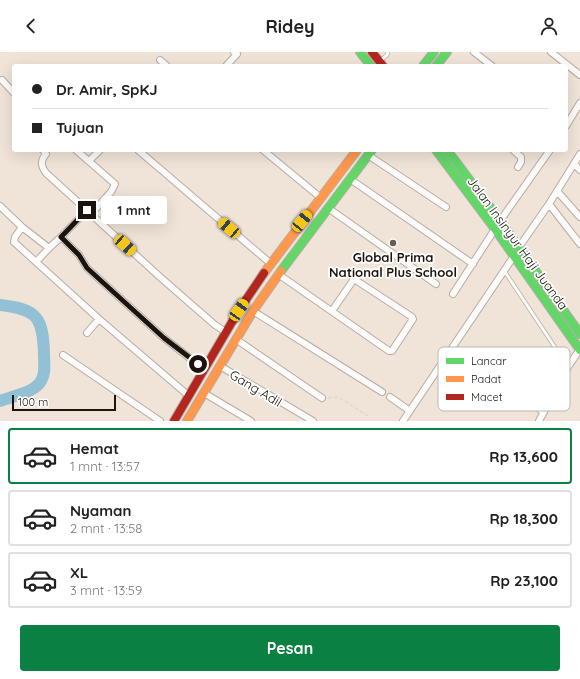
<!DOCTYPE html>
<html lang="id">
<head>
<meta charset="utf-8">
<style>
  :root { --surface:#fff; --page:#f2f2f2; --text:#222; --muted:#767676; --line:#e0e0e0; --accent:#0b8043 }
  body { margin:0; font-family:Quicksand,sans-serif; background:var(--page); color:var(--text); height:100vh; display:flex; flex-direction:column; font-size:15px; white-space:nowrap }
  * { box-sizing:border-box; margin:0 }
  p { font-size:13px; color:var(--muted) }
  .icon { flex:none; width:22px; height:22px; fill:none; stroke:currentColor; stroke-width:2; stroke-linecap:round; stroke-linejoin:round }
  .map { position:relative; height:369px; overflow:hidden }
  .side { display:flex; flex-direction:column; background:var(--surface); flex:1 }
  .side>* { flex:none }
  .guide { position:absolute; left:12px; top:12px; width:556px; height:88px; border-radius:4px; box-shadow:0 4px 16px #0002; display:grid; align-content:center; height:88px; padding:0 20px; background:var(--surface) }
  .scale { position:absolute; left:12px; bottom:10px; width:104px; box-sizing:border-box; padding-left:4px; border:2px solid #1c140c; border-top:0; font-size:11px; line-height:14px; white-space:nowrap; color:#1c140c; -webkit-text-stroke:3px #fff; paint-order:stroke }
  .end { position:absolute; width:18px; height:18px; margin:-9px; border:5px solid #1c140c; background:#fff; box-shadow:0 0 0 2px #fff }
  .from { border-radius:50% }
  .bubble { position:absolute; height:28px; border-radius:4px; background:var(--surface); box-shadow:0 4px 16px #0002; font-size:13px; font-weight:700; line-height:28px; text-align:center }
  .car { position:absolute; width:12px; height:24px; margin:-12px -6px; border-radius:5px; box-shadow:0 0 3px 1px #0007; background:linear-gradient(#f5c518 24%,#345 0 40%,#f5c518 0 76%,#345 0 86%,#f5c518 0) }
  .guide b { display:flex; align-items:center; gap:14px; height:38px; font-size:15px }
  .guide b+b { border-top:1px solid var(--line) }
  .guide i { width:10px; height:10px; background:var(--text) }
  ul { padding:7px 0 0; list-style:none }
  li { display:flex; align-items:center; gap:12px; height:56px; margin:0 8px 6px; padding:0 12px; border:2px solid var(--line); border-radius:4px }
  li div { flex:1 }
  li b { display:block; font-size:15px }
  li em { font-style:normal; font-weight:700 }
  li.current { border-color:var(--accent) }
  li>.icon { width:36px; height:36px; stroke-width:1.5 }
  .primary-button { display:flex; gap:8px; margin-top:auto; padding:8px 20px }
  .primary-button a { flex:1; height:46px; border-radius:4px; background:var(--accent); color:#fff; font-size:16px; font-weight:700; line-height:46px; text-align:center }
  header { display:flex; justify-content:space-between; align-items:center; height:52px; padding:0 20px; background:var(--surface); font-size:18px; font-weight:700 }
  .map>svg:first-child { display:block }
</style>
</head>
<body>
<header><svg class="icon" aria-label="back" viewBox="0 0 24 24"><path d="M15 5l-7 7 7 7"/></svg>Ridey<svg class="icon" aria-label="person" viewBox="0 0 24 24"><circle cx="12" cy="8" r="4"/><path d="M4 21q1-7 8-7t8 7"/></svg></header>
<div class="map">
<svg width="580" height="369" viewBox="0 0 580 369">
  <rect width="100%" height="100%" fill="#f0e4d8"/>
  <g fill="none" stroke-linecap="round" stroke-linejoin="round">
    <path stroke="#92c0d4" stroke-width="12" d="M0 253C37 257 43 265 44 302 44 311 46 321 41 329 34 341 12 344 0 349"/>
    <defs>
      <path id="lane" d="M380 9 387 3 388 0
        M505 220 568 315
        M461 313 543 361"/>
      <path id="street" d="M474 0 492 14
        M551 0 580 23
        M160 8 167 14
        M226 14 237 2 234 0
        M2 28 14 41
        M566 74 580 51
        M43 98 46 102C40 109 41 114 46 121L160 225 215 273 226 280
        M76 98 115 132 111 140 91 162
        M138 98 270 211
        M263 98 321 146
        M513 98 521 105V110L518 115
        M368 103 446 155
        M89 109 100 98
        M574 112 580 118
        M350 127 473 212
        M557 139 580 165
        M549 152 580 192
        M0 154 22 175 15 185 14 190 99 267 189 344
        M328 156 436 232
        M500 169 550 98
        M22 175 49 196 36 210
        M61 185 79 203 87 216 164 286 205 318
        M519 195 549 152 580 102
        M49 196 61 185 87 158
        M278 222 389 299H392L413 267 412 265 354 227 332 259
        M453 242 495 177
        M253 259 382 340
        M87 281 99 267
        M237 288 322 346
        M63 303 160 369
        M220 314 313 369
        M204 341 251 369
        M390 345 410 359
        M403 369 514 204
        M539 369 568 315 580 297"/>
      <path id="fast" d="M360 0 371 14
        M423 14 434 0
        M436 14 447 0
        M436 98 495 177 580 298
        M447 98 501 170 580 282
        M281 219 372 98"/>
      <path id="slow" d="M264 221 357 98
        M187 369 253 259 281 219"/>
      <path id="jam" d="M372 0 383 14
        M174 369 239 258 264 221"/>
    </defs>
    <use href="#lane" stroke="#b6aca3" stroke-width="4.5"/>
    <use href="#street" stroke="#b6aca3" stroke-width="8"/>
    <use href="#fast" stroke="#b6aca3" stroke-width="10"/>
    <use href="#slow" stroke="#b6aca3" stroke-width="10"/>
    <use href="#jam" stroke="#b6aca3" stroke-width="10"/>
    <path stroke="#d6d2cf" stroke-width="1" stroke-dasharray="4 2" stroke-linecap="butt" d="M328 346 338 345 368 364"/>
    <use href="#lane" stroke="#fdfbf9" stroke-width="3"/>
    <use href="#street" stroke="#fdfbf9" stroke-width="6"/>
    <use href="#fast" stroke="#63d668" stroke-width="8"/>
    <use href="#slow" stroke="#ff974d" stroke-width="8"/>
    <use href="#jam" stroke="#b3261e" stroke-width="8"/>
  </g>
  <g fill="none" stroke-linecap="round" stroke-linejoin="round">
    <path stroke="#1c140c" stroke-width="5" d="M87 158 61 185 79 203 87 216 164 286 198 312"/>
  </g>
  <circle fill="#665d53" stroke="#fff" stroke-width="1.5" cx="393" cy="191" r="4"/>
  <g text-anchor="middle" stroke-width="3.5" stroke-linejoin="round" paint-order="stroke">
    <g font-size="13" fill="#1c140c" stroke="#fff">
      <text transform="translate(518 191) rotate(54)" y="5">Jalan Insinyur Haji Juanda</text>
      <text transform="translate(256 336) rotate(31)" y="5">Gang Adil</text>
    </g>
    <g font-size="13" font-weight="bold" fill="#1c140c" stroke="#fff">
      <text x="393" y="210">Global Prima<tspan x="393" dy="15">National Plus School</tspan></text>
    </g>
  </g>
  <rect x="438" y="295" width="132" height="64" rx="6" fill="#fff" stroke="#bbb8b6" stroke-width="1"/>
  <rect x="446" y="306" width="18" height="6" fill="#63d668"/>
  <rect x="446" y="324" width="18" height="6" fill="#ff974d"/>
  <rect x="446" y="342" width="18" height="6" fill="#b3261e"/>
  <g font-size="11" fill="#1c140c">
    <text x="471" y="313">Lancar</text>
    <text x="471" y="331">Padat</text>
    <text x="471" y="349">Macet</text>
  </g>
</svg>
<div class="scale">100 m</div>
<i class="end from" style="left:198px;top:312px"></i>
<i class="end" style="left:87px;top:158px"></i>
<div class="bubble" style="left:101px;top:144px;width:66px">1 mnt</div>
<i class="car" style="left:302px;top:169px;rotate:39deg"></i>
<i class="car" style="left:229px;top:176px;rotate:310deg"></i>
<i class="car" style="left:125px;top:193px;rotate:132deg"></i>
<i class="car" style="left:239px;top:258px;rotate:34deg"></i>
<div class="guide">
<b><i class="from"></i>Dr. Amir, SpKJ</b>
<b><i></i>Tujuan</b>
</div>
</div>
<section class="side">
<ul>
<li class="current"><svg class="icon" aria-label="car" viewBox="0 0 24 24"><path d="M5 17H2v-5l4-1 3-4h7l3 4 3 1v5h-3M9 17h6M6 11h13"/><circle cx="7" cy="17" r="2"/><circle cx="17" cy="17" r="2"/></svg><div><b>Hemat</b><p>1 mnt · 13:57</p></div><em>Rp 13,600</em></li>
<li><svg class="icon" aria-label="car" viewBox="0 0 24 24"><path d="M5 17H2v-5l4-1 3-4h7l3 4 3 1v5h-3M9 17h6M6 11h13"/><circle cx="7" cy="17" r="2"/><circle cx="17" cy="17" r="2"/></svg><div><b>Nyaman</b><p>2 mnt · 13:58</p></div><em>Rp 18,300</em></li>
<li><svg class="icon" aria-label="car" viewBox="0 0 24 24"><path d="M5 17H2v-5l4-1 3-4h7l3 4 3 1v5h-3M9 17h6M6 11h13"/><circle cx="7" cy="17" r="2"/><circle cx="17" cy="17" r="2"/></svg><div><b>XL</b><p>3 mnt · 13:59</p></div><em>Rp 23,100</em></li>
</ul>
<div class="primary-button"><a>Pesan</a></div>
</section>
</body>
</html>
